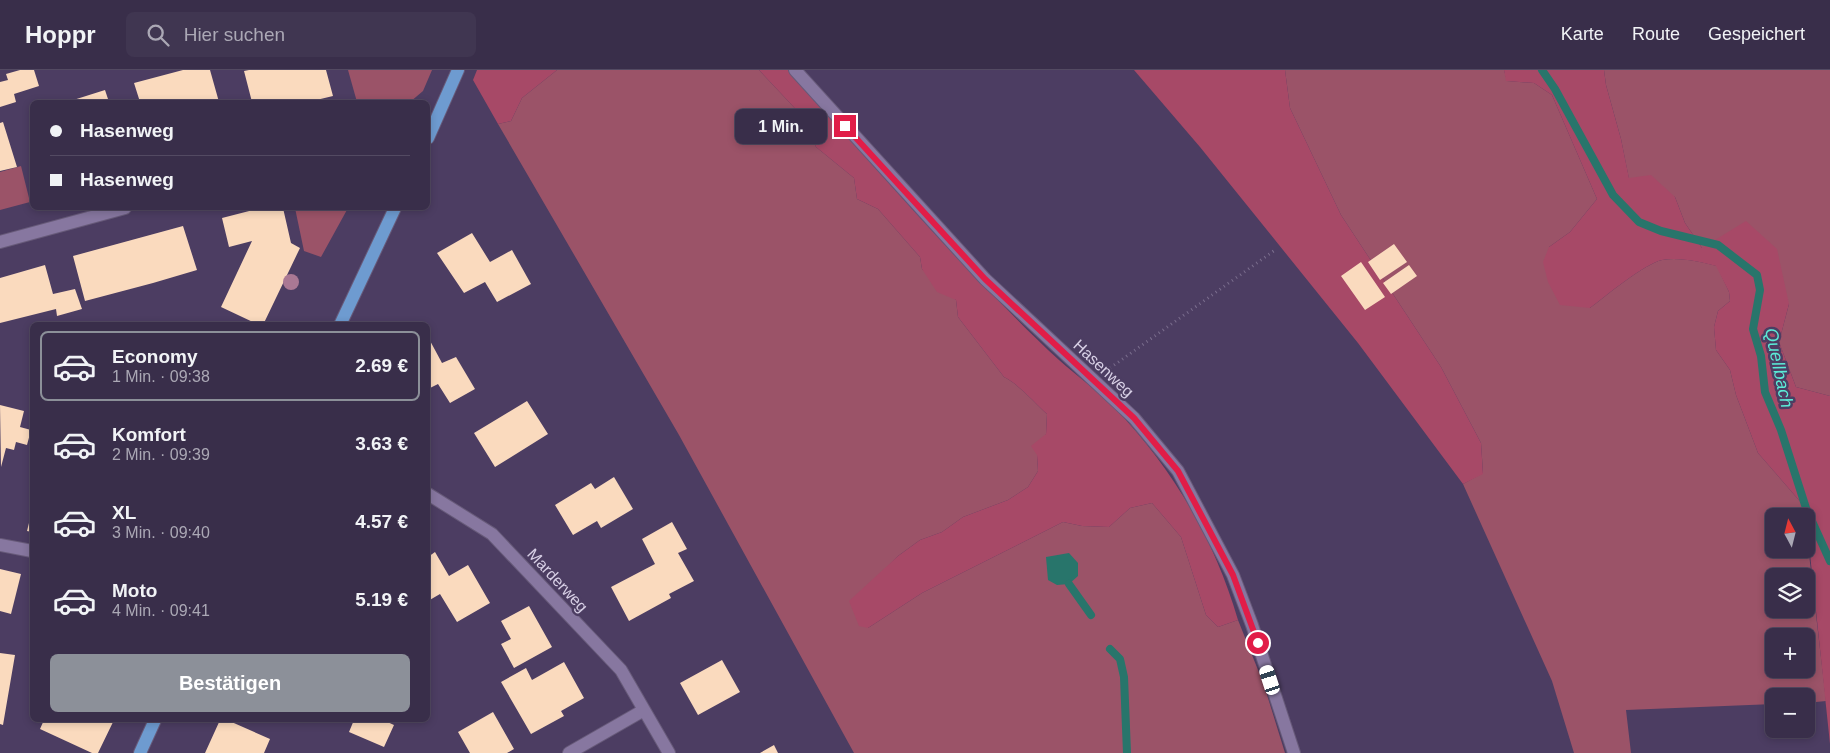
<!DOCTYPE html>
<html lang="de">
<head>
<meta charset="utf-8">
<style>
  :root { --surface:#392e4a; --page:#403651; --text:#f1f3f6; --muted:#aba8b5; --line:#534a62; --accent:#8c9099 }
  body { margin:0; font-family:Arial,sans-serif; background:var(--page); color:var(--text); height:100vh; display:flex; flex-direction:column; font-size:19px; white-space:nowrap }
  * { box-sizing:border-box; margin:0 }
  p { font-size:16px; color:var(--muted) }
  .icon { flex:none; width:28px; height:28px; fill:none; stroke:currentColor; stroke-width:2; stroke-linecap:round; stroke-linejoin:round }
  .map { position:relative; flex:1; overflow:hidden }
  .drawer { position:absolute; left:30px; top:252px; width:400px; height:400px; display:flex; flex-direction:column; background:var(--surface); border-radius:8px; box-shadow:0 2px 8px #0003,0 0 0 1px var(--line) }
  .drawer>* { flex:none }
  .top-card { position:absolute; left:30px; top:30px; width:400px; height:110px; border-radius:8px; box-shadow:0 2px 8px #0003,0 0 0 1px var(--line); display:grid; align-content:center; height:110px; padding:0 20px; background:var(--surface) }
  .needle { width:32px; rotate:353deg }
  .controls { position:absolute; left:1765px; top:438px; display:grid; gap:10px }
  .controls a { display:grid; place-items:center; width:50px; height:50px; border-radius:8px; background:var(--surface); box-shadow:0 2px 8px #0003,0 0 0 1px var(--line); font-size:25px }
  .end { position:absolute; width:22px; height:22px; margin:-11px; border:6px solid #e11d48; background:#fff; box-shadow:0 0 0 2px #fff }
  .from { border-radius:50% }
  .bubble { position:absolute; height:35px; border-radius:8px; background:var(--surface); box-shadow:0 2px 8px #0003,0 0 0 1px var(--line); font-size:16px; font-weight:800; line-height:35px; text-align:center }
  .car { position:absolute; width:15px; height:30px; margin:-15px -8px; border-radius:6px; box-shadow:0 0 4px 1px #0007; background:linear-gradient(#fff 24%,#345 0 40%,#fff 0 76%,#345 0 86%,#fff 0) }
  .top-card b { display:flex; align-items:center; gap:18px; height:48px; font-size:19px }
  .top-card b+b { border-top:1px solid var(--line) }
  .top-card i { width:12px; height:12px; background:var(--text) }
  ul { padding:9px 0 0; list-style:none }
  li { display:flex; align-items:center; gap:15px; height:70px; margin:0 10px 8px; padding:0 10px; border:2px solid transparent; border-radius:8px }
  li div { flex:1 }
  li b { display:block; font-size:19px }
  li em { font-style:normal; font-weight:800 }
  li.selected { border-color:var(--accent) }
  li>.icon { width:45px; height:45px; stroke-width:1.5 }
  .primary-button { display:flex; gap:10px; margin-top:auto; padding:10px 20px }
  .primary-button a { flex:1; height:58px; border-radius:8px; background:var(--accent); color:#fff; font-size:20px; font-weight:800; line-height:58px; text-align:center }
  header { display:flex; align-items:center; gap:30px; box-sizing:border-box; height:70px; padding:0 25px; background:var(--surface); border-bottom:1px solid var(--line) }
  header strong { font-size:24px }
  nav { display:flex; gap:28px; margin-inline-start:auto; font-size:18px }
  .search { width:350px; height:45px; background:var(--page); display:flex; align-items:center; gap:12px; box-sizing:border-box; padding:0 18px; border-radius:8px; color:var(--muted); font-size:19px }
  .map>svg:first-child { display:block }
</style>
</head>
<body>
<header>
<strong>Hoppr</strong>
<div class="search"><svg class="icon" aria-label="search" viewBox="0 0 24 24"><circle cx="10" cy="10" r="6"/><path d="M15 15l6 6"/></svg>Hier suchen</div>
<nav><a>Karte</a><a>Route</a><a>Gespeichert</a></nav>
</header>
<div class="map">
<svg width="1830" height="683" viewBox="0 0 1830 683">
  <rect width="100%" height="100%" fill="#4c3d62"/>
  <path fill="#9b5368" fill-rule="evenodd" d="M348 0H432L423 21 410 32H357Z
    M557 0H759L804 48 816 77 854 108 857 129 878 139 920 187 922 199 956 230 958 247 1004 307C1017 313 1035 333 1047 344L1046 364 1037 385 1038 401 1028 417 1008 430 963 447 942 462 920 470 898 486 870 514 868 558 922 523 1063 452 1082 456 1109 457 1130 438 1152 433 1181 467 1206 545 1218 557 1238 550 1264 615 1285 683H854L679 365 498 54 511 51 522 28Z
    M1285 0H1504L1507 11 1534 13 1552 25 1597 129 1570 162 1549 177 1590 238C1606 226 1644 194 1662 190 1680 187 1700 192 1717 196L1729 222 1730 231 1718 241 1714 257 1716 280 1730 300 1736 325 1758 383 1804 436 1805 446H1774V479H1806V458L1826 631 1806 633V626H1774V634L1626 640 1631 683H1574L1552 611 1463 414 1483 403 1481 373 1441 297 1341 145 1290 38ZM1774 506H1806V539H1774ZM1774 566H1806V599H1774Z
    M1604 0H1830V326L1796 317 1779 272 1789 234 1702 178 1685 153 1675 127 1629 109 1621 69 1606 15Z
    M21 96 30 132 0 140V102Z
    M295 138H348L321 187 304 181Z"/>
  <path fill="#a74967" d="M477 0H557L522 28 511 51 498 54 473 10Z
    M759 0H788C851 70 913 142 978 210 1005 237 1031 265 1059 290 1077 306 1097 320 1114 337 1173 399 1214 468 1238 550L1218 557 1206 545 1181 467 1152 433 1130 438 1109 457 1082 456 1063 452 922 523 868 558 859 556 849 531 898 486 920 470 942 462 963 447 1008 430 1028 417 1038 401 1037 385 1031 376 1046 364 1047 344C1035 333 1017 313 1004 307L958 247 956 230 937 222 922 199 920 187 878 139 857 129 854 108 816 77 804 48Z
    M1134 0H1285L1290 38 1341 145 1441 297 1481 373 1483 404 1463 414 1358 273 1200 77Z
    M1504 0H1604L1606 15 1621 69 1629 108 1651 105 1675 127 1685 153 1702 178 1746 151 1777 179 1789 234 1779 272 1796 317 1830 326V674L1806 446 1804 436 1758 383 1736 325 1730 300 1716 280 1714 257 1718 241 1730 231 1729 222 1716 196C1700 192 1679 187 1662 190 1644 194 1606 226 1590 238L1560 235 1548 212 1543 192 1549 177 1570 162 1597 129 1552 25 1534 13 1506 11Z"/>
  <path fill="#28756b" d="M1069 483 1078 493V506L1069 514 1057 515 1048 510 1046 487Z"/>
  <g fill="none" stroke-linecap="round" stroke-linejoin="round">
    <path stroke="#28756b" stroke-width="8" d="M1542 0 1555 19 1613 125 1639 152 1661 161 1718 175 1757 205 1760 220 1753 259 1761 286 1765 322 1781 360 1806 438 1830 491
      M1069 514 1091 545
      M1110 579 1120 589 1124 607 1127 683"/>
  </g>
  <path fill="#fadabe" d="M20 0H34L39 16 14 24 16 32 0 37V12L8 10 6 4Z
    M183 0H210L219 32H140L134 13Z
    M249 0H326L333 26 308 32H252L244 1Z
    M105 20 109 32H67Z
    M3 52 17 97 0 101V53Z
    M261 138H283L291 173 300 178 263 255H259L221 237 252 171 229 177 222 148Z
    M183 156 197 200 153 213 150 203 153 213 85 231 73 186Z
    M472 163 490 192 512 180 531 214 497 232 485 212 464 223 437 183Z
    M1394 174 1407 192 1380 210 1368 192Z
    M1361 192 1385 227 1365 240 1341 206Z
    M45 195 53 224 75 219 82 239 57 246 56 239 0 253V208Z
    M1409 195 1417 206 1391 224 1383 213Z
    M428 267 442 293 456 287 475 319 450 333 438 314 428 319Z
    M527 331 548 364 495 397 474 363Z
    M0 335 24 341 20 357 31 360 27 375 16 372 14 380 6 378 1 397Z
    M614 407 633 439 601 458 597 451 573 465 555 435 591 413 595 419Z
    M32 441V462L27 461Z
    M672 452 687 479 678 483 694 511 669 524 671 528 629 551 611 517 655 494 642 469Z
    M435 482 449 506 468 495 490 533 457 552 440 524 428 531V487Z
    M0 499 21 504 11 544 0 541Z
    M529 536 552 577 514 598 501 574 511 569 501 551Z
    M0 583 15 585 3 655 0 654Z
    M722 590 740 622 698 645 680 613Z
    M564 592 584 628 561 641 564 646 531 664 501 612 526 598 532 610Z
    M493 642 514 679 507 683H470L458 662Z
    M44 650H114L98 683H92L40 659Z
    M220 650H227L270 669 264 683H205Z
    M354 650H383L394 655 384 677 349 662Z
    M774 675 778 683H760Z"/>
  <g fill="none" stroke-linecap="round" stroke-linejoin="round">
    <defs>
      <path id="minor" d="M795 0 985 209 1134 348 1178 401 1233 505 1252 555 1294 683
        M0 172 125 138
        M428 424 492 464 621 600 669 683
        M0 475 32 481
        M569 683 644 640"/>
      <path id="major" d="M428 68 458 0
        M340 255 395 138
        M140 683 155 650"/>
    </defs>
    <use href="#minor" stroke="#675a79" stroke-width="14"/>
    <use href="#major" stroke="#675a79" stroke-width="14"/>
    <path stroke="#7b6e8e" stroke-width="3" stroke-dasharray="1 4" stroke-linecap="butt" d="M1110 298 1275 180"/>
    <use href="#minor" stroke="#8777a0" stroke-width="12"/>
    <use href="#major" stroke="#6e9bd0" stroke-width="12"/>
  </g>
  <circle fill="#aa7894" cx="291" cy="212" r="8"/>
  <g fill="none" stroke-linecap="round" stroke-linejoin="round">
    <path stroke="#e11d48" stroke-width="6" d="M845 56 985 209 1134 348 1178 401 1233 505 1258 573"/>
  </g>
  <g text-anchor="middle" stroke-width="5" stroke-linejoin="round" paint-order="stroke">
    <g font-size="16" fill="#d8d0e6" stroke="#4c3d62">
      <text transform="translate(1104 298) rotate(43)" y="6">Hasenweg</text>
      <text transform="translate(558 510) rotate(47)" y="6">Marderweg</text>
    </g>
    <g font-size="18" font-style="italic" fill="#5bebd6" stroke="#4c3d62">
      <text transform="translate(1779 298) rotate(78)" y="6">Quellbach</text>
    </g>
  </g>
</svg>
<div class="controls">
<a><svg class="needle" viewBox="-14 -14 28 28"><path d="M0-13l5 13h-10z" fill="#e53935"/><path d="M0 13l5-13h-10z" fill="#aba8b5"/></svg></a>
<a><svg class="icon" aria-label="layers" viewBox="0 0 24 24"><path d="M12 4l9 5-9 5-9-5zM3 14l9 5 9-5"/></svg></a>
<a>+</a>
<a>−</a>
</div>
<i class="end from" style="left:1258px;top:573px"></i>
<i class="end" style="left:845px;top:56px"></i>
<div class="bubble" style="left:735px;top:39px;width:92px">1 Min.</div>
<i class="car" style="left:1270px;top:610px;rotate:342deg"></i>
<div class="top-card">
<b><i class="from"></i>Hasenweg</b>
<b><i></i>Hasenweg</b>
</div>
<section class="drawer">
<ul>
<li class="selected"><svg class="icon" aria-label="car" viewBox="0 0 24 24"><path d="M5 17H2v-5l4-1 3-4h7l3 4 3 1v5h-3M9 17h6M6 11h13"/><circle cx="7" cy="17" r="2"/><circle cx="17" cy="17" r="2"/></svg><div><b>Economy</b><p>1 Min. · 09:38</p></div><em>2.69 €</em></li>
<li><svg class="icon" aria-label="car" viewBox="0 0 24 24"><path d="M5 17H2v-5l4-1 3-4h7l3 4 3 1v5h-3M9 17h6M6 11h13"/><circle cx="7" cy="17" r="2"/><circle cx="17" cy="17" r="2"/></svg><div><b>Komfort</b><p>2 Min. · 09:39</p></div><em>3.63 €</em></li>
<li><svg class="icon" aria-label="car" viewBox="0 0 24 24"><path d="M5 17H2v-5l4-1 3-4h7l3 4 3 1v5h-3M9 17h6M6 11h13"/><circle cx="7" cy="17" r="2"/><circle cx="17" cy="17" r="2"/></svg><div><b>XL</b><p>3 Min. · 09:40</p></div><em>4.57 €</em></li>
<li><svg class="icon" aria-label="car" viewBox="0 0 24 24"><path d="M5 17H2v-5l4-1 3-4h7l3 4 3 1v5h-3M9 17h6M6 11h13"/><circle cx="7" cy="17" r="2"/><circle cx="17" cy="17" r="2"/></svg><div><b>Moto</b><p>4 Min. · 09:41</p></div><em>5.19 €</em></li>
</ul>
<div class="primary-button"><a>Bestätigen</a></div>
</section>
</div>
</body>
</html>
